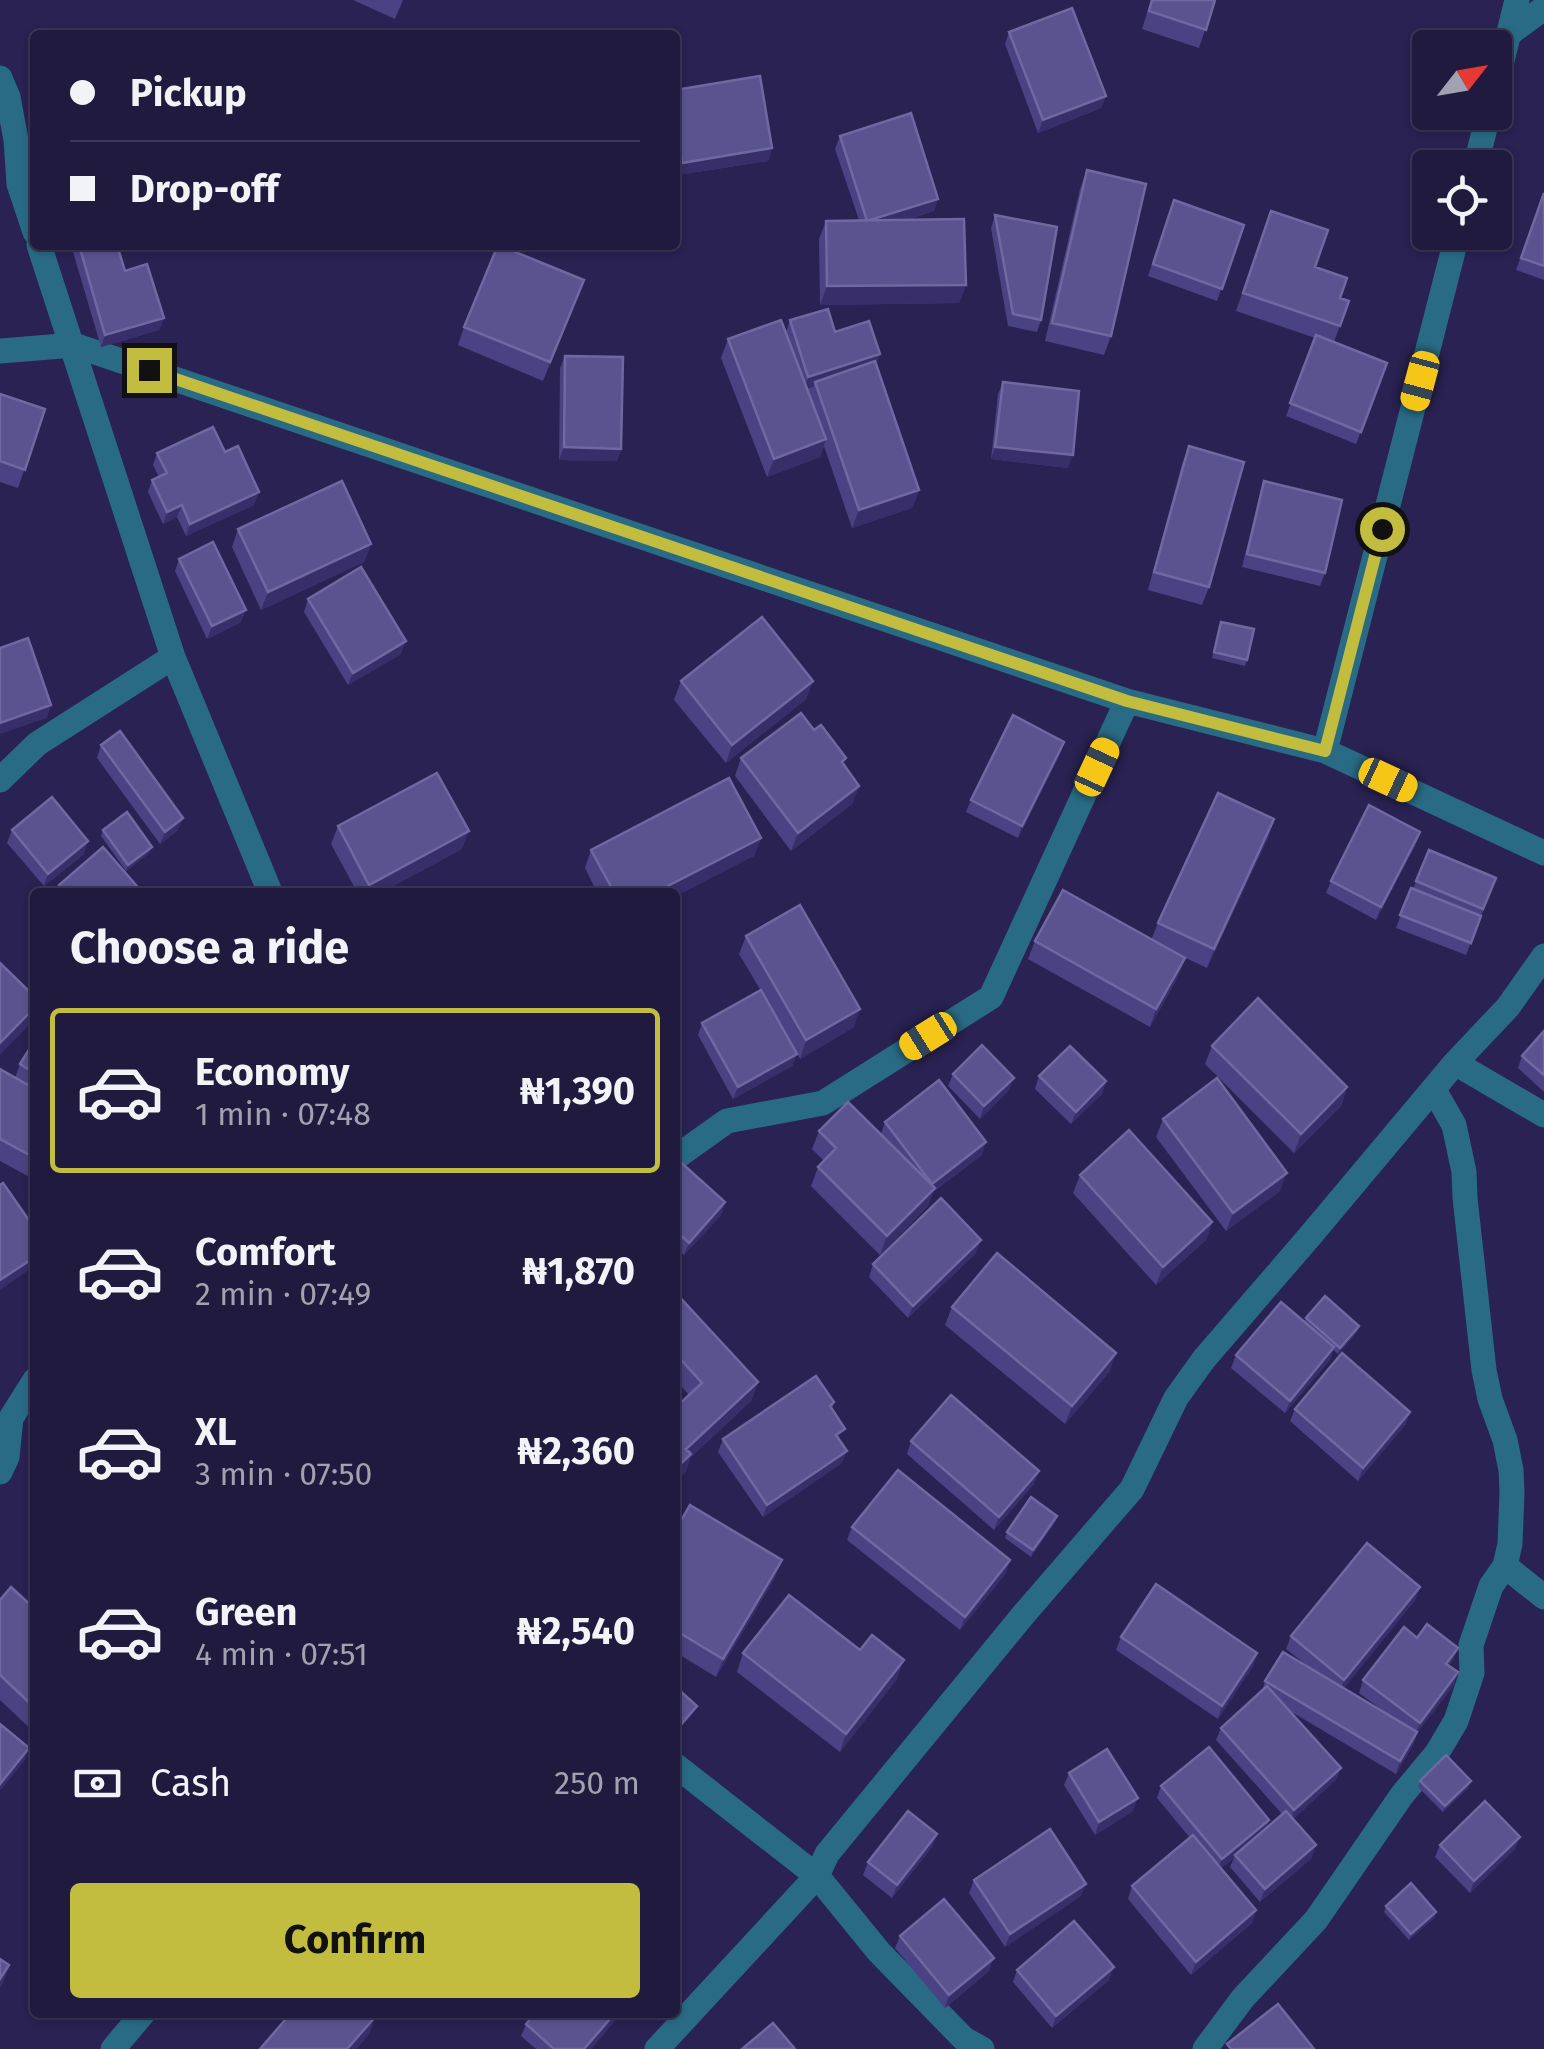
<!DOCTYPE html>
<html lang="en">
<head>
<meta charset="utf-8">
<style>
  :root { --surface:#1f1a3e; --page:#2c2749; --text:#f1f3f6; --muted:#a1a1b0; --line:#3c3858; --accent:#c2bd3f }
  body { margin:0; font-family:"Fira Sans",sans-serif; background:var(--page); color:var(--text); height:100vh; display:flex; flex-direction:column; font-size:38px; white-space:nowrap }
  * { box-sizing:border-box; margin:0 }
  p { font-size:32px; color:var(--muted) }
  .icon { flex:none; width:55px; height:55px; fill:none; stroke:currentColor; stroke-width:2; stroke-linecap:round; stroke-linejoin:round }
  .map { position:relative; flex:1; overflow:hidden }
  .drawer { position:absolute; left:30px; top:888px; width:650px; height:1130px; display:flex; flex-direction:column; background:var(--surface); border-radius:10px; box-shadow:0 2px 8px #0004,0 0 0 2px var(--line) }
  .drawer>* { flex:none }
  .hud { position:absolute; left:30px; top:30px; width:650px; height:220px; border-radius:10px; box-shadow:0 2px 8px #0004,0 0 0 2px var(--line); display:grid; align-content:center; height:220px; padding:0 40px; background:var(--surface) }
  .needle { width:65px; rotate:59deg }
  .fabs { position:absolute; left:1412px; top:30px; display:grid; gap:20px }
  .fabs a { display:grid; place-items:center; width:100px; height:100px; border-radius:10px; background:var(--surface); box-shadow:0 2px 8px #0004,0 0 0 2px var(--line); font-size:50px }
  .end { position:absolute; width:45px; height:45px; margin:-22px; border:12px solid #c2bd3f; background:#111; box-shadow:0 0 0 5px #111 }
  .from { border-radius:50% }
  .car { position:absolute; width:30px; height:60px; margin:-30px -15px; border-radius:12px; box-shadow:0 0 8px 2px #0007; background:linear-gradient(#f5c518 24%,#345 0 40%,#f5c518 0 76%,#345 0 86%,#f5c518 0) }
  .hud b { display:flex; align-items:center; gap:35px; height:95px; font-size:38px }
  .hud b+b { border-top:2px solid var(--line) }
  .hud i { width:25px; height:25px; background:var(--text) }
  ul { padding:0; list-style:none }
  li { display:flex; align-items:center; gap:30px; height:165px; margin:0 20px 15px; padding:0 20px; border:5px solid transparent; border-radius:10px }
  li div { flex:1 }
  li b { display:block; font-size:38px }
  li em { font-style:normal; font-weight:700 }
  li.active { border-color:var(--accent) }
  li>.icon { width:90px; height:90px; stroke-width:1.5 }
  h2 { padding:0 40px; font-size:45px; line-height:120px }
  .pay { display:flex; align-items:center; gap:25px; height:110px; padding:0 40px; font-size:38px }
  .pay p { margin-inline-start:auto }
  .primary-button { display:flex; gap:20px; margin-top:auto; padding:20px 40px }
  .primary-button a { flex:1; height:115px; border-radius:10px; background:var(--accent); color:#111; font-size:40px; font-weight:700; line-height:115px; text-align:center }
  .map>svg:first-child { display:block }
</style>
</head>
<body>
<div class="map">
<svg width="1544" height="2049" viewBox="0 0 1544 2049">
  <rect width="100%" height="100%" fill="#292252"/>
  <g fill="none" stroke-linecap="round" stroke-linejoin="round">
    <path stroke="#296b85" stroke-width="25" d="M1510 33 1544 8
      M0 78 8 97 16 140 19 184 35 232
      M1495 89 1517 0
      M1475 168 1489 112
      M39 245 173 657 270 892
      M0 351 74 345 1127 701 1325 751 1544 853
      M1325 751 1458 232
      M0 780 37 744 173 657
      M1455 1063 1544 1115
      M675 1158 727 1121 823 1103 991 997 1127 701
      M0 1472 7 1457 11 1418 35 1380
      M1505 1566 1544 1597
      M675 1765 817 1876 879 1952 964 2039 982 2049
      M113 2049 144 2012
      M657 2049 817 1876 827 1854 1024 1614 1132 1489 1176 1398 1204 1359 1310 1236 1455 1063 1508 1007 1544 956
      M1205 2049 1243 1998 1316 1920 1402 1795 1437 1753 1456 1721 1472 1673 1471 1645 1491 1586 1505 1566 1510 1544 1512 1493 1511 1470 1505 1440 1490 1399 1484 1370 1465 1198 1464 1172 1454 1125 1434 1090"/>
  </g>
  <path fill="#4b4283" d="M353 0H403L395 19Z
    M1151 0H1215L1199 48 1142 29Z
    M1009 32 1106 96 1101 108 1038 133 1005 44Z
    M675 90 772 148 768 161 678 175 675 159Z
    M840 136 938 199 934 211 906 220 966 285 959 303 820 305 819 239 826 221 859 220 835 149Z
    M1087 170 1111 336 1104 355 1045 341 1080 189Z
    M1544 193V280L1516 270Z
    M1174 200 1244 225 1217 301 1148 276Z
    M1271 211 1340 298 1349 301 1334 342 1387 363 1356 444 1286 416 1315 338 1236 311Z
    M995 215 1041 320 1037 332 1008 326 991 228Z
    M71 245H117L125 271 164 318 159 330 101 347Z
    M584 280 543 381 458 345 464 327Z
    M790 320 835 332 880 354 876 364 919 490 912 508 852 528 824 446 820 457 767 477 721 358 728 339 786 332Z
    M565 356 621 449 617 461 559 460 560 368Z
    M1003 382 1068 468 991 459 998 394Z
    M0 394 45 409 18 488 0 482Z
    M1189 446 1209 587 1202 605 1148 590 1182 464Z
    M225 452 254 505 186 536 177 517 163 524 148 492 152 480 159 477 153 465 157 453Z
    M1264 481 1325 573 1320 586 1242 567 1260 494Z
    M238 529 371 544 364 562 261 610 232 547Z
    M179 559 241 622 207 639 175 571Z
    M308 599 401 654 348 685 304 612Z
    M1221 622 1247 660 1245 666 1212 658Z
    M681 681H813L806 699 726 763 674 700Z
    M1064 742 1060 754 1018 838 966 812 971 800Z
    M101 745 178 830 160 844 97 758Z
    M741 758 844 765 859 786 852 804 791 851 735 776Z
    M1274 819 1268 838 1207 968 1173 952 1178 977 1150 1027 1028 959 1035 941 1151 940 1158 923Z
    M338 826 462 849 382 892H357L331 844Z
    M12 830 84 854 44 886 7 843Z
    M103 830 152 847 149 853 126 871 101 836Z
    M761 838 754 856 675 892H597L585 868 591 850Z
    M1416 844 1376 920 1326 893 1331 881Z
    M1429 850 1496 878 1466 955 1396 928 1411 888 1413 889Z
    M746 936 854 1027 800 1059 791 1043 797 1054 792 1066 733 1099 698 1035 702 1023 761 991 739 954Z
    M1544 1031V1092L1518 1068 1522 1056Z
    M35 1040V1180L0 1161V1069L15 1078 20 1064Z
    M1212 1046 1347 1087 1341 1106 1294 1153 1205 1064Z
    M953 1074 1009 1090 980 1119 948 1086Z
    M1039 1076 1106 1081 1102 1094 1071 1124 1035 1089Z
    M1163 1119 1280 1191 1226 1231 1156 1137Z
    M885 1122 982 1155 933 1192 928 1206 880 1255 811 1186 818 1167 824 1161 812 1149 819 1131 881 1134Z
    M675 1157 725 1202 721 1215 684 1255 675 1247Z
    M1080 1175 1212 1222 1206 1240 1156 1285 1073 1193Z
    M976 1253 908 1318 869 1277 873 1264Z
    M675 1292 758 1382 751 1401 690 1458 685 1473 675 1482V1408L689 1395 675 1379Z
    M952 1307 1110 1371 1065 1424 945 1325Z
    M1306 1318 1359 1326 1357 1332 1338 1354 1333 1350 1330 1360 1285 1413 1231 1368 1236 1355 1304 1322Z
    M834 1402 832 1409 840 1441 842 1463 763 1517 718 1452 723 1439Z
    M1295 1409 1406 1424 1358 1481 1290 1421Z
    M911 1441 1034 1484 994 1530 907 1454Z
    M1057 1516 1055 1522 1031 1557 1005 1538 1007 1532Z
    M852 1527 1006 1573 960 1630 847 1540Z
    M675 1531 775 1578 716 1677 675 1652Z
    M1416 1599 1344 1688 1386 1713 1359 1693 1363 1680 1417 1638 1458 1648 1453 1660 1449 1666 1454 1685 1417 1733 1413 1745 1396 1774 1290 1711 1336 1780 1293 1819 1312 1858 1260 1902 1230 1867 1234 1858 1221 1868 1256 1910 1252 1923 1191 1975 1128 1899 1132 1886 1190 1838 1157 1798 1161 1786 1269 1820 1266 1827 1282 1814 1216 1740 1221 1728 1262 1691 1265 1681 1309 1667 1286 1649 1291 1636Z
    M0 1600 35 1609V1733L0 1700Z
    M1121 1637 1257 1653 1253 1666 1218 1719 1116 1650Z
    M743 1653 897 1679 840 1752 737 1672Z
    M1069 1773 1133 1811 1095 1835 1064 1785Z
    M1420 1781 1469 1787 1443 1812 1418 1787Z
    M1440 1845 1515 1849 1470 1893 1435 1857Z
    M932 1847 892 1898 863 1875 868 1862Z
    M974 1880 1081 1896 1005 1947 969 1893Z
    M1386 1906 1436 1912 1434 1918 1409 1940 1384 1912Z
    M900 1936 989 1971 945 2008 895 1948Z
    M1017 1970 1109 1980 1052 2028 1013 1982Z
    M622 2012 591 2049H536L521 2036 526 2024Z"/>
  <path fill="#372e6a" d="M1106 96 1101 108 1038 133 1043 120Z
    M772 148 768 161 678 175 682 163Z
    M938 199 934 211 863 233 867 221Z
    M966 285 959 303 820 305 827 286Z
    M164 318 159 330 101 347 105 335Z
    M880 354 876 367 815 382 813 387 804 390 808 377Z
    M826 439 820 457 767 477 774 459Z
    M564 447 621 449 617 461 559 460Z
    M995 447 1073 455 1068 468 991 459Z
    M919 490 912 508 852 528 859 510Z
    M259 492 254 505 186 536 190 524Z
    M182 505 177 517 163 524 167 512Z
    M371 544 364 562 261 610 268 592Z
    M246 610 241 622 207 639 212 626Z
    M406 641 401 654 348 685 353 673Z
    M813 681 806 699 726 763 732 745Z
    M51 705 47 718 0 734V723Z
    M1064 742 1060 754 1018 838 1022 826Z
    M859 786 852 804 791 851 798 833Z
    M183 818 178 830 160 844 165 832Z
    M1274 819 1268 838 1207 968 1214 949Z
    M469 831 462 849 382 892H367L369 885Z
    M1420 832 1416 844 1376 920 1381 907Z
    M761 838 754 856 675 897V892H656Z
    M88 841 84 854 44 886 48 874Z
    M152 847 149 853 126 871 128 865Z
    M1185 958 1178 977 1150 1027 1156 1009Z
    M35 1007 34 1020 0 1055V1043Z
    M860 1009 854 1027 800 1059 806 1040Z
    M797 1054 792 1066 733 1099 738 1087Z
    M1014 1078 1009 1090 980 1119 984 1106Z
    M1106 1081 1102 1094 1071 1124 1076 1112Z
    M1347 1087 1341 1106 1294 1153 1301 1134Z
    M986 1142 982 1155 933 1192 928 1206 880 1255 887 1236 932 1184Z
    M1287 1173 1280 1191 1226 1231 1233 1213Z
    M725 1202 721 1215 684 1255 689 1243Z
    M1212 1222 1206 1240 1156 1285 1163 1267Z
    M981 1240 976 1253 908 1318 913 1306Z
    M35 1257V1266L0 1290V1280Z
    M1359 1326 1357 1332 1338 1354 1340 1348Z
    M1334 1347 1330 1360 1285 1413 1290 1401Z
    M1116 1353 1110 1371 1065 1424 1072 1406Z
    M758 1382 751 1401 690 1458 685 1473 675 1482V1469L686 1449Z
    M1410 1412 1406 1424 1358 1481 1363 1468Z
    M847 1451 842 1463 763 1517 767 1505Z
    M1039 1471 1034 1484 994 1530 999 1517Z
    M1057 1516 1055 1522 1031 1557 1033 1550Z
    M782 1560 775 1578 716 1677 723 1659Z
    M1010 1560 1006 1573 960 1630 965 1617Z
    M1420 1587 1416 1599 1340 1693 1344 1680Z
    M1458 1648 1453 1660 1442 1676 1446 1664Z
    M1257 1653 1253 1666 1218 1719 1222 1706Z
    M904 1660 897 1679 840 1752 846 1734Z
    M1458 1672 1454 1685 1417 1733 1413 1745 1396 1774 1400 1761 1415 1736 1420 1723Z
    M697 1706 694 1712 675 1735 677 1729Z
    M29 1748 25 1760 0 1791V1784Z
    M1341 1768 1336 1780 1290 1822 1294 1810Z
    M1471 1781 1469 1787 1443 1812 1445 1806Z
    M1138 1798 1133 1811 1095 1835 1099 1822Z
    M1269 1820 1265 1832 1235 1855 1234 1858 1217 1871 1222 1859Z
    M937 1834 932 1847 892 1898 897 1885Z
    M1520 1837 1515 1849 1470 1893 1474 1881Z
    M1316 1845 1312 1858 1260 1902 1265 1889Z
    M1086 1884 1081 1896 1005 1947 1010 1934Z
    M1256 1910 1252 1923 1191 1975 1196 1962Z
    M1436 1912 1434 1918 1409 1940 1411 1934Z
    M994 1958 989 1971 945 2008 949 1995Z
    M9 1965 3 1984 0 1988V1979Z
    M1114 1967 1109 1980 1052 2028 1056 2016Z
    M616 2012H622L591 2049H584Z
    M376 2016 369 2034 357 2049H347Z"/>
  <path fill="#5b5390" stroke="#7068a1" stroke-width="2.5" d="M1152 0H1215L1206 30 1149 11Z
    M1072 8 1106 96 1043 120 1009 32Z
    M760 76 772 148 682 163 675 119V90Z
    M911 113 938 199 867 221 840 136Z
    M1087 170 1146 184 1111 336 1052 323Z
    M1544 193V266L1521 258Z
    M1174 200 1244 225 1222 289 1153 264Z
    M1271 211 1328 230 1315 267 1347 278 1340 298 1349 301 1340 326 1243 293Z
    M995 215 1057 227 1041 320 1013 314Z
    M964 219 966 285 827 286 826 221Z
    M79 245H117L125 271 147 264 164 318 105 335Z
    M498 245 584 280 550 362 464 327Z
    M828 309 835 332 869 321 880 354 808 377 790 320Z
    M781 320 826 439 774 459 728 339Z
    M1316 335 1387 363 1361 432 1290 403Z
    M565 356 623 357 621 449 564 447Z
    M875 361 919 490 859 510 815 382Z
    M1003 382 1079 391 1073 455 995 447Z
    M0 394 45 409 25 470 0 461Z
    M213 427 225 452 238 446 259 492 190 524 182 505 167 512 152 480 167 473 157 453Z
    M1189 446 1244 462 1209 587 1154 572Z
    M342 481 371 544 268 592 238 529Z
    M1264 481 1342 500 1325 573 1247 554Z
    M213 542 246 610 212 626 179 559Z
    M361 567 406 641 353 673 308 599Z
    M762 617 813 681 732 745 681 681Z
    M1221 622 1254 629 1247 660 1214 652Z
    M28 638 51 705 0 723V648Z
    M801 713 814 730 821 725 846 758 842 762 859 786 798 833 741 758Z
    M1013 715 1064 742 1022 826 971 800Z
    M120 731 183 818 165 832 101 745Z
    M437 773 469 831 369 885 338 826Z
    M729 778 761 838 656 892H614L591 850Z
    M1218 793 1274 819 1214 949 1158 923Z
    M52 797 88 841 48 874 12 830Z
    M1369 805 1420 832 1381 907 1331 881Z
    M127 812 152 847 128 865 103 830Z
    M103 847 142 892H66L59 885Z
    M1429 850 1496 878 1483 909 1416 881Z
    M1411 888 1481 916 1471 943 1400 915Z
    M1063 890 1185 958 1156 1009 1035 941Z
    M800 905 860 1009 806 1040 746 936Z
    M0 963 35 997V1007L0 1043Z
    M761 990 797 1054 738 1087 702 1023Z
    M1258 998 1347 1087 1301 1134 1212 1046Z
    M1544 1031V1075L1522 1056Z
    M35 1040V1074L20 1064Z
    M982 1045 1014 1078 984 1106 953 1074Z
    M1070 1046 1106 1081 1076 1112 1039 1076Z
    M0 1069 35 1089V1158L0 1139Z
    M1217 1078 1287 1173 1233 1213 1163 1119Z
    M939 1080 986 1142 932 1184 885 1122Z
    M848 1102 935 1188 887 1236 818 1167 836 1148 819 1131Z
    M1129 1130 1212 1222 1163 1267 1080 1175Z
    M675 1157 725 1202 689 1243 675 1230Z
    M3 1183 35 1229V1257L0 1280V1185Z
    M941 1198 981 1240 913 1306 873 1264Z
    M997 1253 1116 1353 1072 1406 952 1307Z
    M675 1292 758 1382 686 1449 691 1454 675 1469V1408L702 1383 675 1353Z
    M1325 1296 1359 1326 1340 1348 1306 1318Z
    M1281 1302 1334 1347 1290 1401 1236 1355Z
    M1342 1353 1410 1412 1363 1468 1295 1409Z
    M816 1376 834 1402 830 1406 845 1429 836 1435 847 1451 767 1505 723 1439Z
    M951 1395 1039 1471 999 1517 911 1441Z
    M898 1470 1010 1560 965 1617 852 1527Z
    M1031 1497 1057 1516 1033 1550 1007 1532Z
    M690 1505 782 1560 723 1659 675 1630V1531Z
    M1367 1543 1420 1587 1344 1680 1291 1636Z
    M1156 1584 1257 1653 1222 1706 1121 1637Z
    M11 1587 35 1609V1708L0 1675V1600Z
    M789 1595 860 1650 872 1635 904 1660 846 1734 743 1653Z
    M1427 1624 1458 1648 1446 1664 1458 1672 1420 1723 1363 1680 1404 1627 1417 1638Z
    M1283 1652 1417 1732 1400 1761 1265 1681Z
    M1267 1686 1341 1768 1294 1810 1221 1728Z
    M678 1689 697 1706 677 1729 675 1727V1692Z
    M0 1724 29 1748 0 1784Z
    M1209 1747 1269 1820 1222 1859 1161 1786Z
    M1107 1749 1138 1798 1099 1822 1069 1773Z
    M1446 1755 1471 1781 1445 1806 1420 1781Z
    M1485 1801 1520 1837 1474 1881 1440 1845Z
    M908 1811 937 1834 897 1885 868 1862Z
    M1286 1811 1316 1845 1265 1889 1235 1855Z
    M1050 1829 1086 1884 1010 1934 974 1880Z
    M1193 1835 1256 1910 1196 1962 1132 1886Z
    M1411 1883 1436 1912 1411 1934 1386 1906Z
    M944 1899 994 1958 949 1995 900 1936Z
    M1074 1921 1114 1967 1056 2016 1017 1970Z
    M0 1959 9 1965 0 1979Z
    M1278 2004 1314 2049H1231L1227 2044Z
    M292 2012H372L376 2016 347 2049H260Z
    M536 2012H616L584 2049H554L526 2024Z
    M773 2023 795 2049H742Z"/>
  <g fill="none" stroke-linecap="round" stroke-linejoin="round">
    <path stroke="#c2bd3f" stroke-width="12" d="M149 370 1127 701 1325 751 1382 529"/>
  </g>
</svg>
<div class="fabs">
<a><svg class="needle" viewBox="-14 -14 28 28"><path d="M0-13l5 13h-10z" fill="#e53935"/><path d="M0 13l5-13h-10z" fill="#a1a1b0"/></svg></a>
<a><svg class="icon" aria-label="locate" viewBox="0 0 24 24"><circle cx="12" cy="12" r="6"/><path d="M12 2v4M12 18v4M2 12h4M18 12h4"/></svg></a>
</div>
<i class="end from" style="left:1382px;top:529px"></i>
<i class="end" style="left:149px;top:370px"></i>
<i class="car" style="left:1420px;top:381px;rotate:195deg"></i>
<i class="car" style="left:1097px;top:767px;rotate:25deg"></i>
<i class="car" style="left:1388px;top:780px;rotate:115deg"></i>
<i class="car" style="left:928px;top:1036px;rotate:238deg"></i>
<div class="hud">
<b><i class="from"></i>Pickup</b>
<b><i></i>Drop-off</b>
</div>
<section class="drawer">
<h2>Choose a ride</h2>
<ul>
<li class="active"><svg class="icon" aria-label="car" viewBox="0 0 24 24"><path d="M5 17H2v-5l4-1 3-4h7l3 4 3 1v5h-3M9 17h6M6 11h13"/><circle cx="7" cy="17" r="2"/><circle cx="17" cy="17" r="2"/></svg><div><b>Economy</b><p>1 min · 07:48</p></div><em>₦1,390</em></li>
<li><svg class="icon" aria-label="car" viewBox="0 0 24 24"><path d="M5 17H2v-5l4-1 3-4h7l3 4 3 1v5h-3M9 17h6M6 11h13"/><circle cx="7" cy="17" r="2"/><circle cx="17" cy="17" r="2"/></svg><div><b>Comfort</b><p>2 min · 07:49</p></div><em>₦1,870</em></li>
<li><svg class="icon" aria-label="car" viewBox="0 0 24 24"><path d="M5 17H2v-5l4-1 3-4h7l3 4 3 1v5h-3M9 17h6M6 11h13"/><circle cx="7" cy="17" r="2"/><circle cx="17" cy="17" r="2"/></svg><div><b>XL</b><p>3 min · 07:50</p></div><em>₦2,360</em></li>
<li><svg class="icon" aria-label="car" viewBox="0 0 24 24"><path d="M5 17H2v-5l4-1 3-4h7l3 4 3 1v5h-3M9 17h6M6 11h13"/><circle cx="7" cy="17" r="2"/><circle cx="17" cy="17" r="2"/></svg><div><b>Green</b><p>4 min · 07:51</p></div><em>₦2,540</em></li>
</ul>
<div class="pay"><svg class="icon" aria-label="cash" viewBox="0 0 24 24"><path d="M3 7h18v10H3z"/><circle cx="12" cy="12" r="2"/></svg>Cash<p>250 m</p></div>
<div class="primary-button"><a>Confirm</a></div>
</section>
</div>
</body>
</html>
